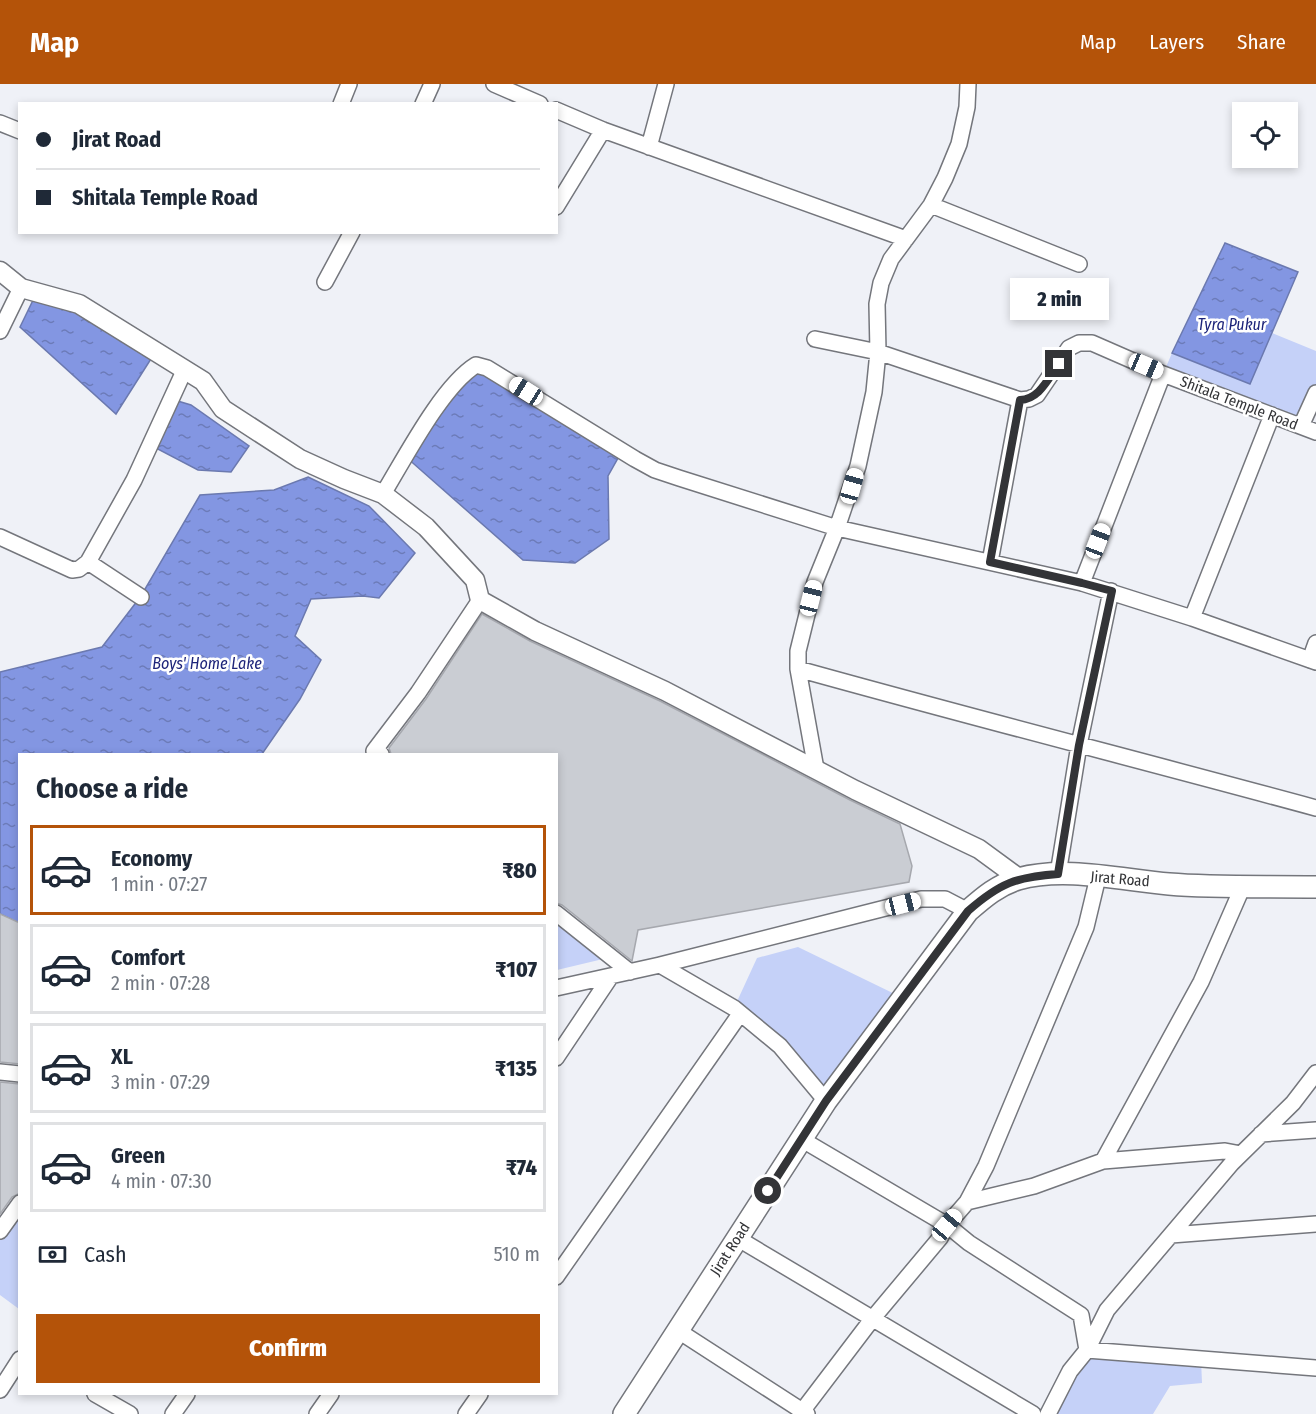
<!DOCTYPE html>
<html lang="en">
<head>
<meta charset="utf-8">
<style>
  :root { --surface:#fff; --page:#f6f6f7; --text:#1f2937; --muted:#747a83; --line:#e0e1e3; --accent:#b45309 }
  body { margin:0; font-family:"Fira Sans Condensed",sans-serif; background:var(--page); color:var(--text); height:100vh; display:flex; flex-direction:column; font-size:22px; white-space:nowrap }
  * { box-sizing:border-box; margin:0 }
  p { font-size:20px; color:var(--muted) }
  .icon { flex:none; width:33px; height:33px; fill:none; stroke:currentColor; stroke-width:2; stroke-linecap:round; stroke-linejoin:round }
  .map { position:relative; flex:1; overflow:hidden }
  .side { position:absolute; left:18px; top:669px; width:540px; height:642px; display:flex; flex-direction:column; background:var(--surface); border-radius:0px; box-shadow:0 3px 9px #0003 }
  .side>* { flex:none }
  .banner { position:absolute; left:18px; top:18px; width:540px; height:132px; border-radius:0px; box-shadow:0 3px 9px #0003; display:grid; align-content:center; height:132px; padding:0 18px; background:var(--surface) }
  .tools { position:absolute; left:1232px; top:18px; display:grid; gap:12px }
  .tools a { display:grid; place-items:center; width:66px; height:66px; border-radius:0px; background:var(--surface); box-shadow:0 3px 9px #0003; font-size:30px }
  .end { position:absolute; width:27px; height:27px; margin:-14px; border:8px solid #333437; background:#fff; box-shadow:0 0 0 3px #fff }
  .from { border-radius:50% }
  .bubble { position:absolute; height:42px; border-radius:0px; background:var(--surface); box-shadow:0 3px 9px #0003; font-size:20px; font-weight:800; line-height:42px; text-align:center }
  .car { position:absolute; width:18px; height:36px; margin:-18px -9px; border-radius:8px; box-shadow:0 0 4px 2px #0007; background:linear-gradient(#fff 24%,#345 0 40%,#fff 0 76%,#345 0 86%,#fff 0) }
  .banner b { display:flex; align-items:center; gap:21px; height:57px; font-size:22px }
  .banner b+b { border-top:2px solid var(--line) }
  .banner i { width:15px; height:15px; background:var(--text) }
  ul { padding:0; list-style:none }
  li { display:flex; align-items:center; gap:18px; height:90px; margin:0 12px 9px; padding:0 6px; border:3px solid var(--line); border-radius:0px }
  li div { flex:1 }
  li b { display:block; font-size:22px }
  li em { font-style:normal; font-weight:800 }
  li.on { border-color:var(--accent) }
  li>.icon { width:54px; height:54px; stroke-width:1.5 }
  h2 { padding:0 18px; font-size:27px; line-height:72px }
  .pay { display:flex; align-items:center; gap:15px; height:66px; padding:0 18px; font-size:22px }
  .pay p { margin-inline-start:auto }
  .button { display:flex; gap:12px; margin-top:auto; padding:12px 18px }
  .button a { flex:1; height:69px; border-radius:0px; background:var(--accent); color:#fff; font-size:24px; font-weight:800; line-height:69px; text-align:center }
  header { display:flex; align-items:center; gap:36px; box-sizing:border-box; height:84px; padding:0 30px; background:var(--accent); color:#fff }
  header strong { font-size:28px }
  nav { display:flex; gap:33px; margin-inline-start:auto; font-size:21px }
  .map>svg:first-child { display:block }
</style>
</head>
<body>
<header>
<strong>Map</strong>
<nav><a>Map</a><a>Layers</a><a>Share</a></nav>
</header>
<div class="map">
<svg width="1316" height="1330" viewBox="0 0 1316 1330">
  <defs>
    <pattern id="water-ripples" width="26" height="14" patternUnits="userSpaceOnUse" patternTransform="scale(1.5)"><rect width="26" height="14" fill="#8396e2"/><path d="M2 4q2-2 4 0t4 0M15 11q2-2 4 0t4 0" fill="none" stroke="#6c7bb8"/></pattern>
  </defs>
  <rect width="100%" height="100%" fill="#eff1f7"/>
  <path fill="#c5d1f8" d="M1272 249 1316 267V309L1301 342 1163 290 1172 269 1250 300Z
    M557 833 603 875 557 886Z
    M798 863 903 914 826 1017 734 924 757 874Z
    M19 1119V1225L0 1211V1147Z
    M1087 1266 1201 1275 1202 1299 1170 1302 1153 1330H1048Z"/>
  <path fill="url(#water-ripples)" stroke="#6b79af" stroke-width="1.5" d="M1225 159 1298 188 1250 300 1172 269Z
    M37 208 156 267 116 330 20 243Z
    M476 281 622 367 608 392 609 455 575 479 523 476 406 373Z
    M171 315 191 321 249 362 231 388 198 386 150 361Z
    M308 393 369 422 415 469 379 514 363 512 311 515 295 552 321 576 300 615 262 670H20L19 839 0 830V588L102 563 141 512 200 411 274 406Z"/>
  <path fill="#cacdd3" stroke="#a6a8ae" stroke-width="1.5" d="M482 530 530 557 660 617 850 716 900 740 912 782 909 798 638 846 632 877 562 821 556 819V670H391L389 664 426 615Z
    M0 830 20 839V980L0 978Z
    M0 998 20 1000V1109L12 1113 0 1130Z"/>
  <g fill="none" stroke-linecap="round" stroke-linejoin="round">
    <defs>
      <path id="minor" d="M494 0 540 20
        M341 20 349 0
        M423 20 432 0
        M556 26 603 46 906 155
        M0 39 20 47
        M649 63 666 0
        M931 121 1079 180
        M556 123 603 46
        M325 198 352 148
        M0 247 21 204
        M815 255 878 268 1020 316 1029 315 1037 311 1069 264 1079 259H1092L1163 290 1316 348
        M1301 342 1316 309
        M383 410C405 374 442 302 476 281L487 284 635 375 655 386 679 394 837 444 1082 499 1192 534 1316 578
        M0 453 72 486 79 485 88 478 134 396 185 285
        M88 478 141 513
        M990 478 1020 316
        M1082 499 1163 290
        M1192 534 1272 331
        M1310 576 1316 559
        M798 585C970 633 1143 677 1316 724
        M381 670 374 667 418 609 480 516
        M816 685 798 585V567L815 498 837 444 858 382 874 308 878 268 877 220 881 199 891 175 931 121 945 94 959 60 967 23 968 0
        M1058 790 1079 661 1111 507
        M556 829 630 888
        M660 881 734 924 780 962 826 1017
        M556 904 660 881 921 815H945L968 827
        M556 974 611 892
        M0 988 20 990
        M1261 1050 1316 1046
        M801 1055 947 1141 969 1159 1081 1231 1087 1266 1316 1284
        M1103 1077 1225 1067 1241 1070
        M967 1118 1034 1102 1103 1077 1201 898 1243 802
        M0 1147 20 1119
        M1171 1151 1316 1140
        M737 1154 1033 1330
        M556 1193 740 930
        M677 1246 807 1330
        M0 1306 20 1275
        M95 1310 130 1330
        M173 1330 187 1310
        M317 1330 331 1310
        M466 1330 480 1310
        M800 1330 873 1234 940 1154 947 1141 967 1118 986 1082 1086 843 1098 793
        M1048 1330 1070 1287 1087 1266 1107 1226 1232 1079 1293 1019 1316 989"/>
      <path id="tertiary" d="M0 187 21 204 79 220 203 297 223 325 300 375 344 395 383 410 426 443 475 496 480 516 535 547 665 607 855 706 979 765 1020 795"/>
      <path id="secondary" d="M624 1330 826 1017 968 827C984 813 998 801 1018 795 1064 782 1122 796 1169 800 1217 804 1267 802 1316 803"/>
    </defs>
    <use href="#minor" stroke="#74767c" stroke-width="18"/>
    <use href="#tertiary" stroke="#74767c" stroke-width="21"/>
    <use href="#secondary" stroke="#74767c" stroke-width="24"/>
    <use href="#minor" stroke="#fff" stroke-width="15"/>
    <use href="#tertiary" stroke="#fff" stroke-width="18"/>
    <use href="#secondary" stroke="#fff" stroke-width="21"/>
  </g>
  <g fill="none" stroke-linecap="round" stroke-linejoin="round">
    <path stroke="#333437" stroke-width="8" d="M768 1107 826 1017 968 827C1000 799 1016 793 1058 790L1079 661 1112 507 1082 499 990 478 1020 316C1040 315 1048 294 1059 280"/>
  </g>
  <g text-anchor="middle" stroke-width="5" stroke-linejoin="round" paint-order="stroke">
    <g font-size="15" fill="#333437" stroke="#fff">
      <text transform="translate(1239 319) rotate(21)" y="5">Shitala Temple Road</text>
      <text transform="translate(1120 795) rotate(5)" y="5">Jirat Road</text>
      <text transform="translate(730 1165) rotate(-57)" y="5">Jirat Road</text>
    </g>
    <g font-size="16" font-style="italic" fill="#1d247a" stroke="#fff">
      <text x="1232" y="246">Tyra Pukur</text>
      <text x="207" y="585">Boys' Home Lake</text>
    </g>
  </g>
</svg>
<div class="tools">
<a><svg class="icon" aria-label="locate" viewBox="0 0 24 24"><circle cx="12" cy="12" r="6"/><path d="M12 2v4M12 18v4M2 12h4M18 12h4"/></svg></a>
</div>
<i class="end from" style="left:768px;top:1107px"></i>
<i class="end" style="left:1059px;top:280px"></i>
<div class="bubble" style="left:1010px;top:194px;width:99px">2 min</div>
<i class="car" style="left:1146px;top:282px;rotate:113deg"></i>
<i class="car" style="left:526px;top:307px;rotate:302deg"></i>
<i class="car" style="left:852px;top:402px;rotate:16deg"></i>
<i class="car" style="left:1098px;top:457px;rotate:21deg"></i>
<i class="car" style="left:811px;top:514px;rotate:14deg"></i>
<i class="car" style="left:903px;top:820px;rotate:76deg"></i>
<i class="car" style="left:947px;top:1141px;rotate:40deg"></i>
<div class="banner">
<b><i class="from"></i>Jirat Road</b>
<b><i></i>Shitala Temple Road</b>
</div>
<section class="side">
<h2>Choose a ride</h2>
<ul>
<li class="on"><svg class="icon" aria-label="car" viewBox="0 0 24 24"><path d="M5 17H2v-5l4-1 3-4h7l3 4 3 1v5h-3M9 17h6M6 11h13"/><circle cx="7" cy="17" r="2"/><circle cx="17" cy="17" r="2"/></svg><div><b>Economy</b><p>1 min · 07:27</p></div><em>₹80</em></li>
<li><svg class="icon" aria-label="car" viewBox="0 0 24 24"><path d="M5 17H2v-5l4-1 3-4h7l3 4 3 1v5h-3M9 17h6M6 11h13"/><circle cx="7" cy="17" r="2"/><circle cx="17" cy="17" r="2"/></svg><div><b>Comfort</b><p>2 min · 07:28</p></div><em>₹107</em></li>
<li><svg class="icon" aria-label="car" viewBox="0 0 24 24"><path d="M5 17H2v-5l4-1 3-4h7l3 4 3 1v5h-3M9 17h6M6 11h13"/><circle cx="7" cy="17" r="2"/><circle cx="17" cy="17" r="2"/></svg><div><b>XL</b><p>3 min · 07:29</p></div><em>₹135</em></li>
<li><svg class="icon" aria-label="car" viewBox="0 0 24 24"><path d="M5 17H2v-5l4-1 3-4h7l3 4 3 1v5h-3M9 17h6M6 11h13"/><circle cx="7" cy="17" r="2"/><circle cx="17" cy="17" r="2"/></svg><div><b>Green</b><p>4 min · 07:30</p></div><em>₹74</em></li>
</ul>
<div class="pay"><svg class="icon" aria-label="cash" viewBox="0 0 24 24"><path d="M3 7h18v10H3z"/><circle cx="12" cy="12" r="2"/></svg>Cash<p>510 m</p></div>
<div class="button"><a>Confirm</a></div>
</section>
</div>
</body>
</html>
